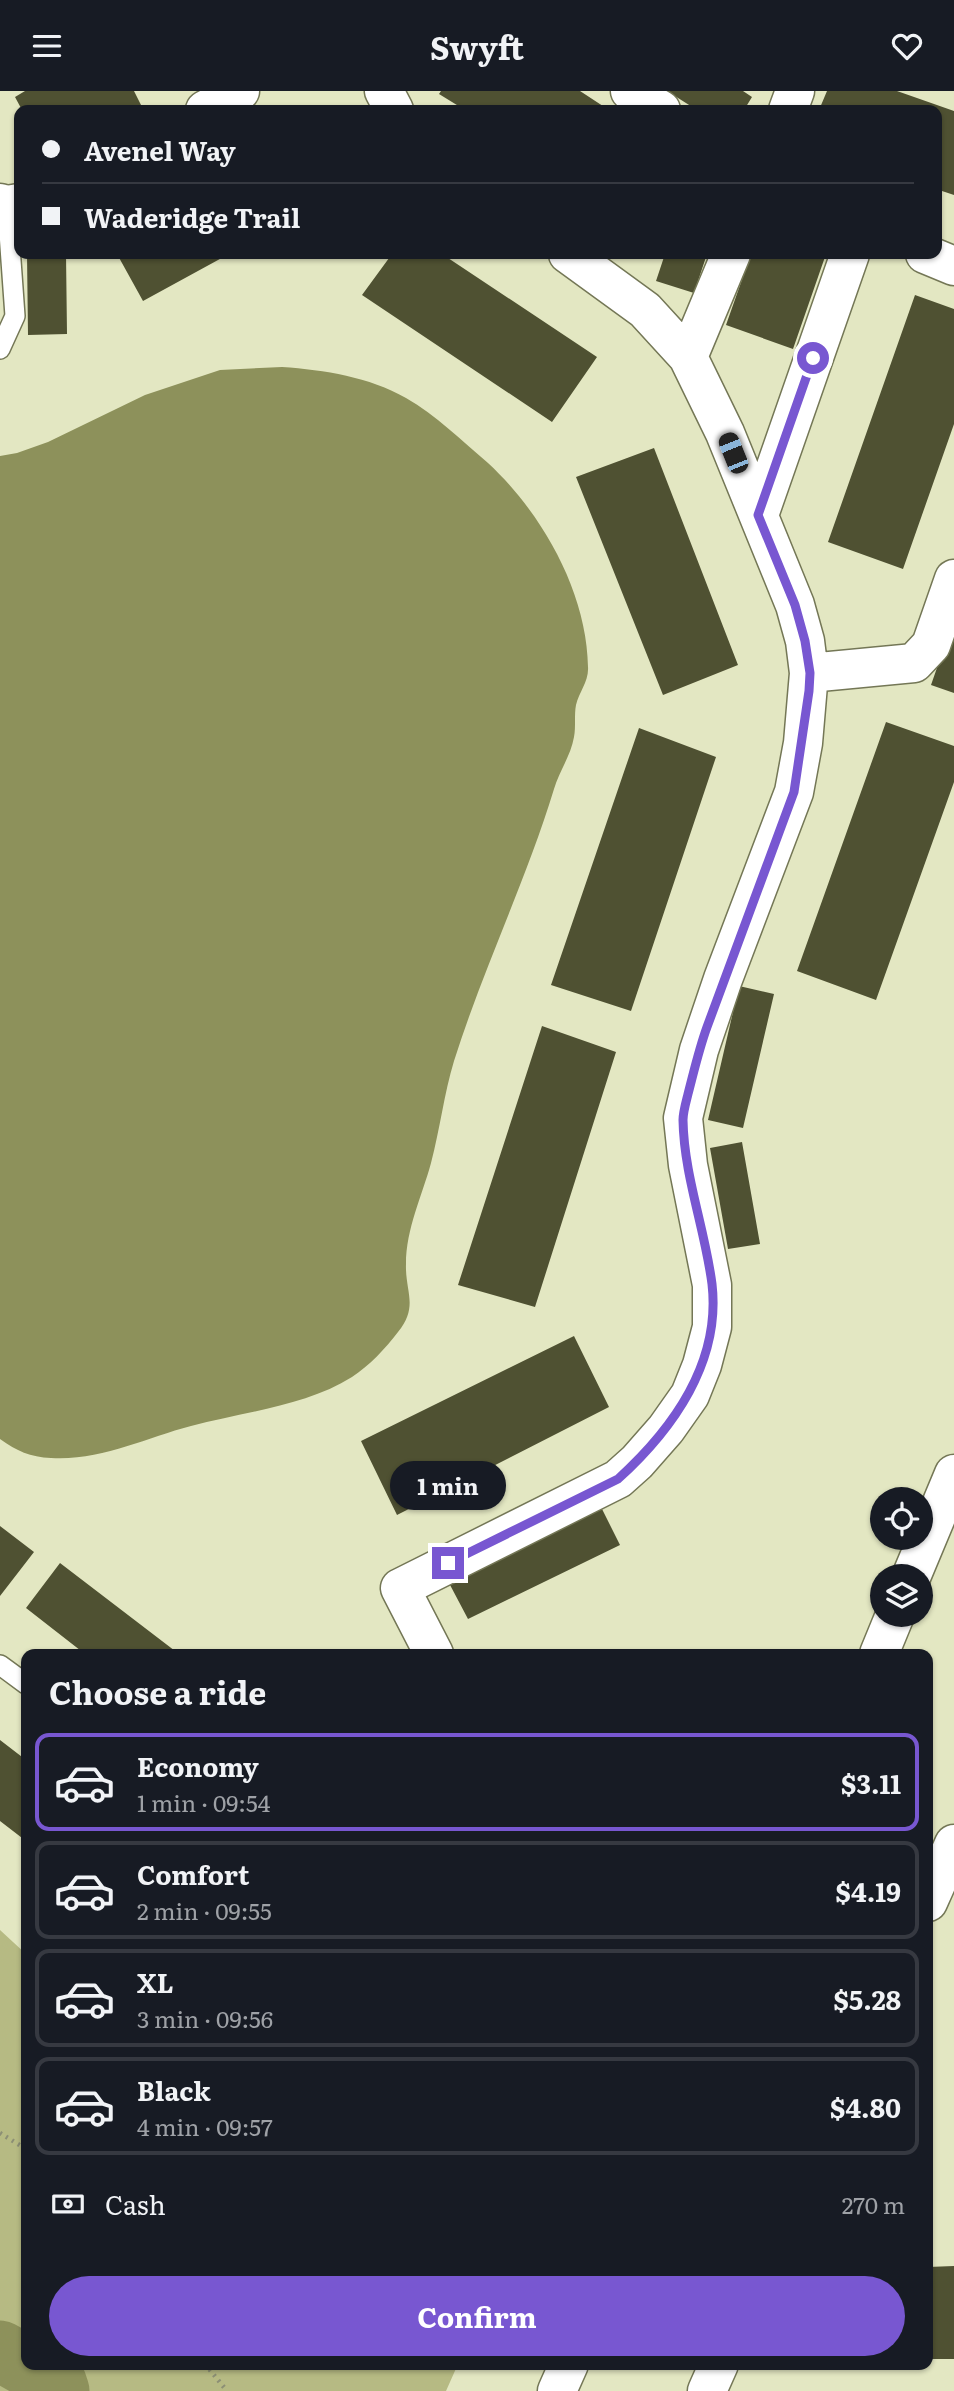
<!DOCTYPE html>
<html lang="en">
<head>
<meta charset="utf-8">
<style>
  :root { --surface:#171b24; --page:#242831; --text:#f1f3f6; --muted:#9ea1a6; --line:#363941; --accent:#7857d1 }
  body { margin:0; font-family:Literata,serif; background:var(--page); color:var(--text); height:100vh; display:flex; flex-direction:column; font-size:26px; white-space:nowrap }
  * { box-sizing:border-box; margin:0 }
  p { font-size:23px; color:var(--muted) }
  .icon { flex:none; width:38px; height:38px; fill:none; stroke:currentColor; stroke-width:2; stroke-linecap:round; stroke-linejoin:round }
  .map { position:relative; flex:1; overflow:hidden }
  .side { position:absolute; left:21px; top:1558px; width:912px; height:721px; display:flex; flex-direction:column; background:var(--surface); border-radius:14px; box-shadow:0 2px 5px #0004 }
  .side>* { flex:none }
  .hud { position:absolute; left:14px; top:14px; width:928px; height:154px; border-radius:14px; box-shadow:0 2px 5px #0004; display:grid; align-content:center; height:154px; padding:0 28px; background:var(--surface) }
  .buttons { position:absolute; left:870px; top:1396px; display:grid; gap:14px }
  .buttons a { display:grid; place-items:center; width:63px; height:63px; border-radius:50%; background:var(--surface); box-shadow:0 2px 5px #0004; font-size:35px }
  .end { position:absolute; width:32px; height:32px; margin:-16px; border:9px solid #7857d1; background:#fff; box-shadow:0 0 0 4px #fff }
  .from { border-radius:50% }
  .bubble { position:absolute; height:49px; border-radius:24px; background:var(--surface); box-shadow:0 2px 5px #0004; font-size:23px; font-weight:700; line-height:49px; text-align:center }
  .car { position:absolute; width:21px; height:42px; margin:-21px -10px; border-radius:9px; box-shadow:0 0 5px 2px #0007; background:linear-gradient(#222 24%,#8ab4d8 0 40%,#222 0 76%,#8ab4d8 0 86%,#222 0) }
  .hud b { display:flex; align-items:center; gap:24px; height:66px; font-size:26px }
  .hud b+b { border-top:2px solid var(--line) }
  .hud i { width:18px; height:18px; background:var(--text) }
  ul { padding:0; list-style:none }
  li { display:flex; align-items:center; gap:21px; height:98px; margin:0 14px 10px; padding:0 14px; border:4px solid var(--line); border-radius:14px }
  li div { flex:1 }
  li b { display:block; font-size:26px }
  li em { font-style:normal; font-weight:700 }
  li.on { border-color:var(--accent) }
  li>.icon { width:63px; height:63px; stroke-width:1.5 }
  h2 { padding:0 28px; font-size:32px; line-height:84px }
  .pay { display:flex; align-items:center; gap:18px; height:77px; padding:0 28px; font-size:26px }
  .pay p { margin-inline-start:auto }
  .button { display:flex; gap:14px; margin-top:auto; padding:14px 28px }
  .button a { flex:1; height:80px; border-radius:42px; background:var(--accent); color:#fff; font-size:28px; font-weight:700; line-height:80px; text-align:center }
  header { display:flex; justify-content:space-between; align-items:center; height:91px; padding:0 28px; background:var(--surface); font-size:32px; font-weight:700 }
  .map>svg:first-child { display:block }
</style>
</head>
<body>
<header><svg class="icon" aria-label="menu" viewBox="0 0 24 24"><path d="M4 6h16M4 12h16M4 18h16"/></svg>Swyft<svg class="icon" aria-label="heart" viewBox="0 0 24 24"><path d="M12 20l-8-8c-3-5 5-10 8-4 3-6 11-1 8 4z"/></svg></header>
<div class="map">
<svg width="954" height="2300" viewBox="0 0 954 2300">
  <rect width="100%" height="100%" fill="#e3e7c2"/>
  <path fill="#b6ba83" d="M0 1839 26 1863V2273H458L446 2300H0Z"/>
  <path fill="#8d915b" d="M282 276C325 279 369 286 406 307 436 324 462 350 488 372 542 422 587 501 588 576 589 590 579 601 576 614 574 624 576 635 574 646 571 664 559 681 554 698 526 790 483 878 454 970 444 1003 440 1038 431 1072 422 1105 406 1138 406 1173 405 1201 419 1215 398 1241 386 1257 369 1275 352 1286 306 1315 243 1321 191 1335 145 1347 101 1370 51 1367 30 1366 17 1360 0 1348V365L17 362 48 351 145 304 220 279Z"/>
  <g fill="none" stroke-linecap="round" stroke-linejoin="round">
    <path stroke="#8d915b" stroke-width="61" d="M0 2260 56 2291 59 2300"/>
  </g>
  <path fill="#4f5132" d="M25 0H134L142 16 136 19H22L15 6Z
    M441 0H580L609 19H465L439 3Z
    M667 0H743L752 6 744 19H697Z
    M827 0H897L954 20V104L936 98V19H819Z
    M27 163H66L67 243 28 244Z
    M117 163H229L143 210Z
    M392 163H442L597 266 552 331 362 204Z
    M665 163H707L694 202 656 190Z
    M751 163H826L793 258 726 234Z
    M915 204 954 218V333L903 478 828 451Z
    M654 357 738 574 663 604 576 386Z
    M954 528V602L931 594Z
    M886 631 954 655V691L876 909 797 880Z
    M639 637 716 666 631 920 551 894Z
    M739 895 774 903 743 1037 708 1029Z
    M542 935 616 961 535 1216 458 1194Z
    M742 1051 760 1153 728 1158 710 1057Z
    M574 1245 609 1316 397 1424 361 1350Z
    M602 1418 620 1454 468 1528 449 1492Z
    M0 1435 34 1461 0 1505Z
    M60 1472 179 1563H85L26 1517Z
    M0 1649 26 1669V1750L0 1730Z
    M954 2175V2268H928V2176Z"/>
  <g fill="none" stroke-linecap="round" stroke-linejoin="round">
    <defs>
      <path id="lane" d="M0 258 15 225 7 114
        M0 1574 26 1593"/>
      <path id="street" d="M384 0 394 19
        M630 0 661 19
        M205 19 240 0
        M788 19 795 0
        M0 112 7 114 19 112
        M925 163 954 175
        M688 266 731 163
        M759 424 850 163
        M809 582 914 572 931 554 954 488
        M434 1563 400 1497 618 1388 637 1371 666 1338 690 1304 702 1274 712 1236V1194L688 1074 683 1027 699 959 723 888 794 701 803 652 809 582 805 550 795 514 725 342 688 266 645 219 568 163"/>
      <path id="highway" d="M911 1486 954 1383
        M879 1563 895 1524
        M928 1811 954 1753
        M557 2300 569 2273
        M707 2300 719 2273"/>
    </defs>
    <use href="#lane" stroke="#747756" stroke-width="22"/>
    <use href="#street" stroke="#747756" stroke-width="41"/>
    <use href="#highway" stroke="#747756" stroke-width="41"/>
    <path stroke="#8c8f75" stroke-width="4.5" stroke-dasharray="2 5" stroke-linecap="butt" d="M0 2042 26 2058
      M205 2273 227 2300"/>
    <use href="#lane" stroke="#fff" stroke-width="19"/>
    <use href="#street" stroke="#fff" stroke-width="38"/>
    <use href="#highway" stroke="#fff" stroke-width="38"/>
  </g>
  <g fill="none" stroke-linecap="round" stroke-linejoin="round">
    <path stroke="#7857d1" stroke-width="9" d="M448 1472 618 1388C673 1338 721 1271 712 1193 705 1138 684 1085 683 1029 683 1021 686 1011 688 1003 694 980 699 958 707 936L794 701 809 600 810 582 805 550 795 514 758 424 813 267"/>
  </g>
</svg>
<div class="buttons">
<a><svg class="icon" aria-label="locate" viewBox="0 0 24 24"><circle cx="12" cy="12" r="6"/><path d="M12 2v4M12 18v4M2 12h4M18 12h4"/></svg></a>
<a><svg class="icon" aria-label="layers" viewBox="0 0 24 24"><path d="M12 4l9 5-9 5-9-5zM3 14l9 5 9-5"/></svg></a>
</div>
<i class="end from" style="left:813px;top:267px"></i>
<i class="end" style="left:448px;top:1472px"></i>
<div class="bubble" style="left:390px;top:1370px;width:116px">1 min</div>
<i class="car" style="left:733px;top:362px;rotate:338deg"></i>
<div class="hud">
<b><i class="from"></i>Avenel Way</b>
<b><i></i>Waderidge Trail</b>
</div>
<section class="side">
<h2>Choose a ride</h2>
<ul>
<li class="on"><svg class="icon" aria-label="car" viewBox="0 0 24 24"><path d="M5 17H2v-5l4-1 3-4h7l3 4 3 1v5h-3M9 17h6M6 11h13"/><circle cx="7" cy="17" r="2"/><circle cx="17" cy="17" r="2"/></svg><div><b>Economy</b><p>1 min · 09:54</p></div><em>$3.11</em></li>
<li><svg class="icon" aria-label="car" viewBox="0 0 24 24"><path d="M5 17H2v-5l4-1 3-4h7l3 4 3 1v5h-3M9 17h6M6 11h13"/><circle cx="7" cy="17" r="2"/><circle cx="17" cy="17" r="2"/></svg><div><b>Comfort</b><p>2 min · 09:55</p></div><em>$4.19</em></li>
<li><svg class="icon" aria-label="car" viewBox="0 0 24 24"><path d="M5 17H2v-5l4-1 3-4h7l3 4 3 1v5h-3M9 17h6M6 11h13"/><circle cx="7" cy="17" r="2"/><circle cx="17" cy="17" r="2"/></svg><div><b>XL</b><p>3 min · 09:56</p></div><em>$5.28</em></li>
<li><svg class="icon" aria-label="car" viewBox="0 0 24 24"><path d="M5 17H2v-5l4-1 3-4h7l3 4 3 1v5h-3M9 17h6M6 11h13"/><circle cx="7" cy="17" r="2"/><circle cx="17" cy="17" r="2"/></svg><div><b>Black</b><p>4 min · 09:57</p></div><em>$4.80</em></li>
</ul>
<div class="pay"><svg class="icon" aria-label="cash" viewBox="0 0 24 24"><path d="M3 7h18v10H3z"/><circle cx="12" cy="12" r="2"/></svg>Cash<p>270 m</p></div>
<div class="button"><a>Confirm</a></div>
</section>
</div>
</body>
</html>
